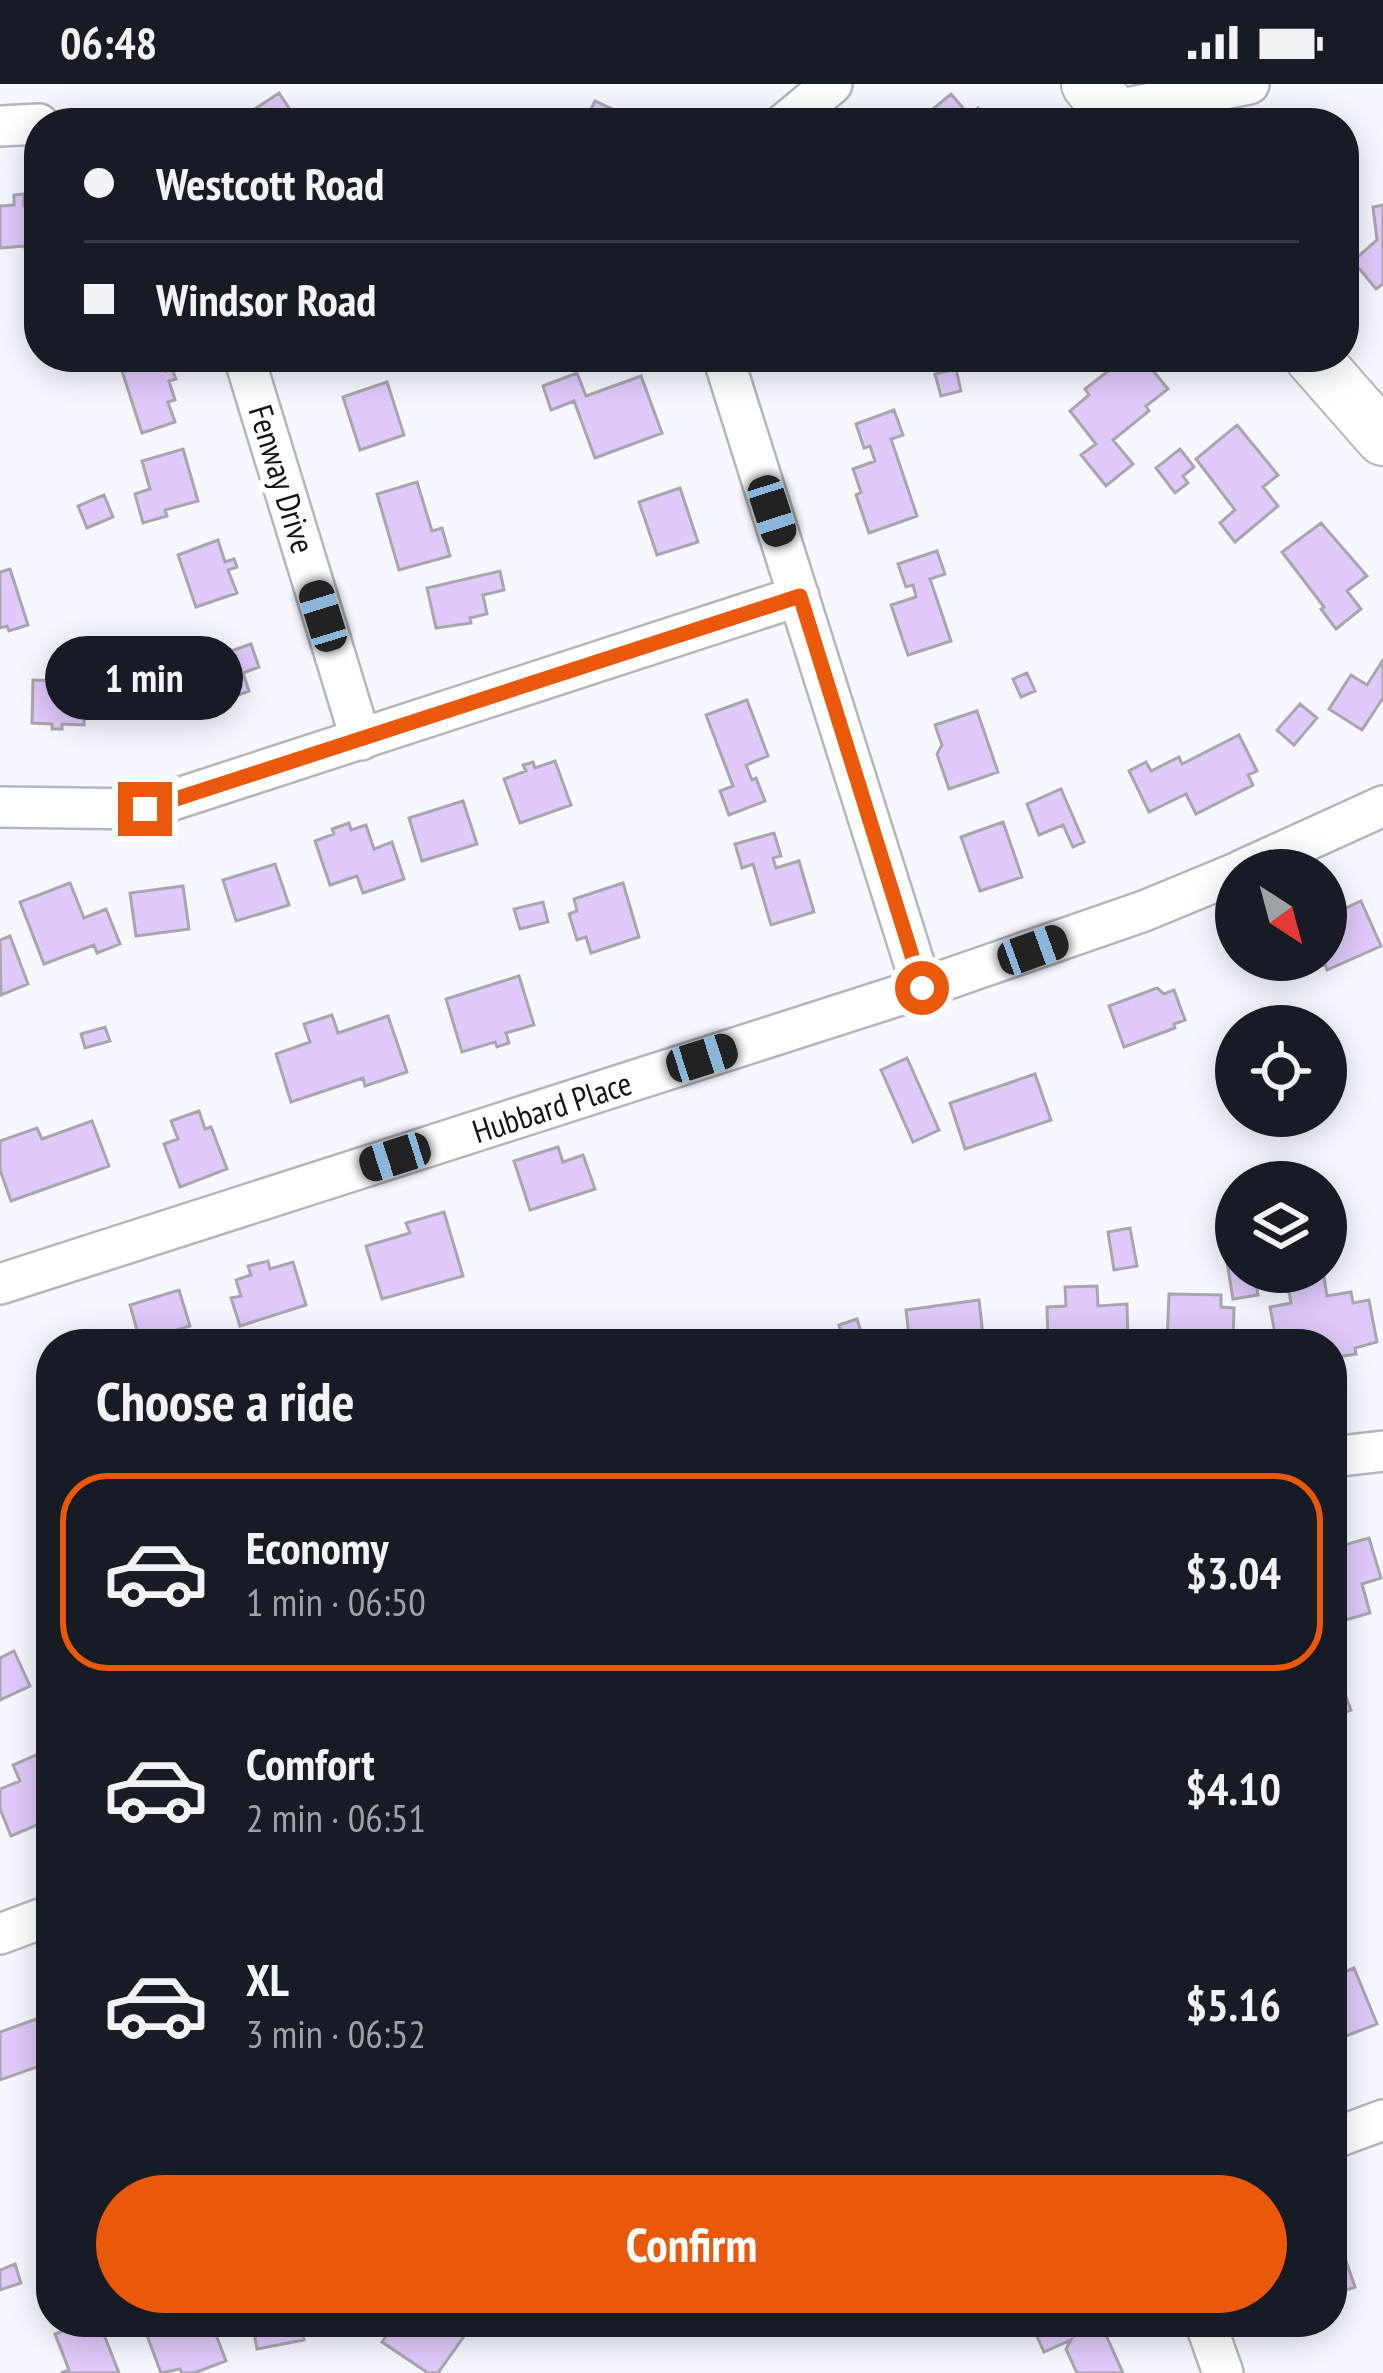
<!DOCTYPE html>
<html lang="en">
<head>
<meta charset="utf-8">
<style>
  :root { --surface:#171b24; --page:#242831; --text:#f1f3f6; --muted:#9ea1a6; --line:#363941; --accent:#ea580c }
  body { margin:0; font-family:"PT Sans Narrow",sans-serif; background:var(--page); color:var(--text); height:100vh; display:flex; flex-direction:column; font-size:45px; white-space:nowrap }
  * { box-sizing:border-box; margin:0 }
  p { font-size:39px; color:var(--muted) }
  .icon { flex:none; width:66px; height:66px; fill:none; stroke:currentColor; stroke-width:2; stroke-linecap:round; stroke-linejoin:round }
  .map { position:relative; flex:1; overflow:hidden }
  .side { position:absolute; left:36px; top:1245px; width:1311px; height:1008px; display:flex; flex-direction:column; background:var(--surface); border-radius:48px; box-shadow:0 6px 30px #0003 }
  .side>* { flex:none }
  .banner { position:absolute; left:24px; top:24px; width:1335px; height:264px; border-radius:48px; box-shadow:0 6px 30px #0003; display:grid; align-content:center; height:264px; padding:0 60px; background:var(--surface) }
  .needle { width:78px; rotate:144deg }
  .controls { position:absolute; left:1215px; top:765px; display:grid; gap:24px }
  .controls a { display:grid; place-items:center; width:132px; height:132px; border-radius:50%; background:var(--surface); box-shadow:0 6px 30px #0003; font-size:60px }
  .end { position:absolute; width:54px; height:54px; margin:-27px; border:15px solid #ea580c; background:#fff; box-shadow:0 0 0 6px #fff }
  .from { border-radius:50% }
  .bubble { position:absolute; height:84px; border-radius:42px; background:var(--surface); box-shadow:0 6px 30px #0003; font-size:39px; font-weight:800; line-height:84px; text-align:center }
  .car { position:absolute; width:36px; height:72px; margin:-36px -18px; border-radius:15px; box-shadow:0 0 9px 3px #0007; background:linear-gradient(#222 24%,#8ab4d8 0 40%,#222 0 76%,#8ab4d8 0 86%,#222 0) }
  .banner b { display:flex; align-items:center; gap:42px; height:114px; font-size:45px }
  .banner b+b { border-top:3px solid var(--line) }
  .banner i { width:30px; height:30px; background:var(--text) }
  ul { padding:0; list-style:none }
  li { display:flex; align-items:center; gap:36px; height:198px; margin:0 24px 18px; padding:0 36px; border:6px solid transparent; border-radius:48px }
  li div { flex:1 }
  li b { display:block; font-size:45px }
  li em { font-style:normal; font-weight:800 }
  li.current { border-color:var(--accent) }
  li>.icon { width:108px; height:108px; stroke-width:1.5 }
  h2 { padding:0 60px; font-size:54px; line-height:144px }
  .cta { display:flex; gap:24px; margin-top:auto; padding:24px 60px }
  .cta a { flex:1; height:138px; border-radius:72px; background:var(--accent); color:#fff; font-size:48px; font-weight:800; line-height:138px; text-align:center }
  .status { display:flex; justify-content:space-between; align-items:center; height:84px; padding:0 60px; background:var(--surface); direction:ltr }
  .status svg { height:33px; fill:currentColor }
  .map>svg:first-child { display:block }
</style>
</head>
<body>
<div class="status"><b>06:48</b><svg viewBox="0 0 49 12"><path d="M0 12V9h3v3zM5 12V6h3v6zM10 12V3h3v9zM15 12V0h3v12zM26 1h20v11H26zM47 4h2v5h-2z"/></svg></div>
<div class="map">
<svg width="1383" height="2289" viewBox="0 0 1383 2289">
  <rect width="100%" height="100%" fill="#f5f8ff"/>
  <path fill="#dfcafb" stroke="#a9a6ae" stroke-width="3" d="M279 9 299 39H242L240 35Z
    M951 10 969 31 978 24 990 39H916Z
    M595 17 612 25V33L626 39H584Z
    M24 110V122L39 121V197L28 198 25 162 0 164V122L14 121V111Z
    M1383 121V200L1376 205 1353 177 1377 156 1373 123Z
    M144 273H161L166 287 172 285 176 295 169 297 175 316 168 318 175 338 142 349 120 281Z
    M1126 273H1142L1168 305 1146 322 1149 327 1113 356 1133 380 1106 402 1081 371 1096 360 1070 327 1089 311 1085 305Z
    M956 285 961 307 941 312 935 290Z
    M577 289 586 312 641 292 662 349 595 374 574 317 551 326 543 302Z
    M387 298 404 351 360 366 343 313Z
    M894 326 903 351 891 355 917 432 869 449 856 411 861 408 853 385 875 377 870 362 864 364 856 340Z
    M1237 341 1278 391 1263 403 1278 422 1235 458 1220 439 1235 426 1196 375Z
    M183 365 198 417 165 426 167 432 143 439 135 410 150 405 142 377Z
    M1180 365 1194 383 1183 392 1188 399 1175 409 1156 384Z
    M417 398 432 447 442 444 450 472 399 486 377 410Z
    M680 404 698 458 657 471 639 418Z
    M104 411 113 433 87 444 78 422Z
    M1321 439 1367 492 1347 507 1361 525 1336 545 1321 525 1324 523 1282 468Z
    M218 456 225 478 234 475 237 483 228 486 237 509 196 523 178 471Z
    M937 467 945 490 930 495 951 557 908 571 891 521 916 513 913 501 906 503 898 480Z
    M10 485 28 541 9 547 7 542 0 544V488Z
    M500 487 504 506 483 511 487 530 470 534 471 539 436 544 427 504Z
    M251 560 259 583 243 589 249 607 198 626 191 607 185 609 186 614 162 623 149 587 180 576 183 584Z
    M1383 576V614L1362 646 1329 625 1351 591 1367 601Z
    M1027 589 1035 607 1021 613 1013 595Z
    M33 596 113 599 112 617H85L84 641 62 640V645H52V640L32 639Z
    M747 616 768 672 746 681 752 696 756 694 765 717 729 731 720 707 733 702 706 631Z
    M1300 620 1317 634 1294 661 1277 646Z
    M977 627 998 688 949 705 937 670 942 661 935 641Z
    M1239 651 1257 687 1248 691 1253 701 1196 730 1186 710 1149 728 1129 687 1146 678 1151 687 1179 673 1182 680Z
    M555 677 571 721 520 739 504 695 526 687 523 681 533 678 535 684Z
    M1061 705 1084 758 1073 763 1063 741 1039 751 1027 720Z
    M463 717 477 760 422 777 409 734Z
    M1003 738 1022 793 980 807 961 753Z
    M349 739 351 746 366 741 374 765 392 758 404 795 363 809 357 792 330 801 315 757 334 750 332 745Z
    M774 749 781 772 773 774 776 784 799 777 814 828 771 841 753 780 742 784 735 760Z
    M275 780 289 821 236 837 223 796Z
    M70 799 84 834 106 825 120 860 97 869 94 861 44 880 20 818Z
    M623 799 639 853 591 869 586 853 577 856 569 830 577 827 574 815Z
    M183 802 189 845 136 852 130 809Z
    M1361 817 1381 862 1327 886 1325 880 1311 886 1307 876H1326V833Z
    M543 818 548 838 520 845 514 825Z
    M10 852 28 900 1 911 0 856Z
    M519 892 534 941 506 949 509 959 497 963 495 958 462 968 446 915Z
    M1157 904 1164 910 1174 906 1185 936 1174 940 1175 944 1124 963 1109 922Z
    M332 931 338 949 388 932 407 988 365 1002 363 994 291 1018 276 970 310 958 304 940Z
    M105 943 110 957 85 964 81 950Z
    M907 974 939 1046 913 1058 881 986Z
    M1035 990 1051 1036 965 1065 950 1019Z
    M199 1027 205 1045 211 1043 227 1085 180 1103 164 1060 178 1055 171 1037Z
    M92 1037 109 1082 11 1117 0 1086V1057L37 1044 42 1055Z
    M558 1063 563 1078 583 1071 595 1105 530 1126 514 1077Z
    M444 1128 463 1192 382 1215 366 1162 410 1149 406 1139Z
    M1130 1144 1137 1182 1114 1186 1108 1148Z
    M1236 1158V1188H1254L1258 1211 1233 1215 1224 1160Z
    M268 1177 270 1185 293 1178 306 1221 240 1242 231 1214 241 1212 236 1196 251 1191 248 1182Z
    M1285 1188H1323L1327 1212 1351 1208 1353 1219 1369 1216 1377 1258 1355 1264 1356 1270 1332 1274V1260H1277L1270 1223 1291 1219Z
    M1097 1202 1098 1222 1127 1220 1128 1260H1048L1047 1223 1066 1222 1065 1203Z
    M179 1206 190 1242 140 1257 130 1221Z
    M1169 1210 1221 1211V1223L1234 1224 1233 1260H1167Z
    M979 1216 984 1260H910L906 1226Z
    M857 1235 865 1260H807L841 1248 839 1241Z
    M1369 1454 1381 1494 1362 1500 1370 1529 1335 1539 1332 1468 1338 1466 1337 1463Z
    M14 1567 30 1602 0 1616V1574Z
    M1332 1576 1351 1626 1332 1633Z
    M43 1668 51 1684V1735L11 1752 0 1725V1705L20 1697 13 1681Z
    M1354 1884 1377 1940 1333 1957 1332 1909 1337 1907 1332 1893Z
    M42 1933 47 1947 51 1945V1978L0 1996V1948Z
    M1345 2174 1355 2203 1332 2211V2180Z
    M15 2180 21 2199 0 2206V2186Z
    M84 2238H99L119 2289H61L69 2286 55 2250Z
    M142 2238H192L193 2242 211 2238 226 2277 194 2289H182L180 2285 161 2289Z
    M252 2238H316L317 2244 302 2247 304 2256 257 2265Z
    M396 2238H474L438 2289H428L382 2258Z
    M1039 2238H1067L1070 2246 1095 2238 1100 2248 1105 2249 1123 2289H1077L1066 2265 1071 2256 1044 2268 1032 2241Z"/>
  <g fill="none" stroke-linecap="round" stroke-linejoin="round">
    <defs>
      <path id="street" d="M1111 27 1249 0
        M785 39 832 0
        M0 42 39 40
        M244 273 361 656
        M723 273 922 904
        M0 723 145 725 799 512
        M1242 786 1383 722
        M0 1200 922 904 1144 827 1236 789
        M1332 1373 1383 1367
        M0 1850 51 1831
        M1332 2055 1383 2036
        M1205 2238 1223 2289"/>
      <path id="secondary" d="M1089 0 1121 39
        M1312 273 1383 354"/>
    </defs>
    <use href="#street" stroke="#b4b6bf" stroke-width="44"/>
    <use href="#secondary" stroke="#b4b6bf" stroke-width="58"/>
    <use href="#street" stroke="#fff" stroke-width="39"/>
    <use href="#secondary" stroke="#fff" stroke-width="54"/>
  </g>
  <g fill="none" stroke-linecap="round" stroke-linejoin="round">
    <path stroke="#ea580c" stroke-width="15" d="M145 725 800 512 922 904"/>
  </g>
  <g text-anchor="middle" stroke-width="12" stroke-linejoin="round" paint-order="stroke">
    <g font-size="33" fill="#131417" stroke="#fff">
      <text transform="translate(282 395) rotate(73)" y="12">Fenway Drive</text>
      <text transform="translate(552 1023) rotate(-18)" y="12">Hubbard Place</text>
    </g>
  </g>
</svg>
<div class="controls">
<a><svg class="needle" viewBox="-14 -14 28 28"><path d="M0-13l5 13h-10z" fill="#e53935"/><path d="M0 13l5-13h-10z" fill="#9ea1a6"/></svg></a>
<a><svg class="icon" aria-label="locate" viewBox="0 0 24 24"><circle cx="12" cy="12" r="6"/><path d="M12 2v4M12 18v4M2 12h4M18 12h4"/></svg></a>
<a><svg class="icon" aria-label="layers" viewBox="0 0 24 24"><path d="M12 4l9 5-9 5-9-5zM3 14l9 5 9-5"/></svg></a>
</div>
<i class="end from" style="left:922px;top:904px"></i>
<i class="end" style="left:145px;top:725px"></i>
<div class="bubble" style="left:45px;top:552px;width:198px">1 min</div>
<i class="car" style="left:772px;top:427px;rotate:162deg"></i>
<i class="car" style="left:323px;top:532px;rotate:343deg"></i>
<i class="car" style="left:1033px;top:866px;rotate:70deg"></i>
<i class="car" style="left:702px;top:974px;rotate:72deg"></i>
<i class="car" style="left:395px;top:1073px;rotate:252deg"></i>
<div class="banner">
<b><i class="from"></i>Westcott Road</b>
<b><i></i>Windsor Road</b>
</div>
<section class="side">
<h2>Choose a ride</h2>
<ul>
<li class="current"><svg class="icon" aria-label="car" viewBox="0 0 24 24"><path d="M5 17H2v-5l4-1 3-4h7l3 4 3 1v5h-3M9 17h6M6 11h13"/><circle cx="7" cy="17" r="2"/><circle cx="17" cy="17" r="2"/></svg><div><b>Economy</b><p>1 min · 06:50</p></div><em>$3.04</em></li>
<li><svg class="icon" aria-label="car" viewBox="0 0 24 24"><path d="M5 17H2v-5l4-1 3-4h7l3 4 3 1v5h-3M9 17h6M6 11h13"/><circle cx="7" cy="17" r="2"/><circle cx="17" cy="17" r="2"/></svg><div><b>Comfort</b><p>2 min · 06:51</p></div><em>$4.10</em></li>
<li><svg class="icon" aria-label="car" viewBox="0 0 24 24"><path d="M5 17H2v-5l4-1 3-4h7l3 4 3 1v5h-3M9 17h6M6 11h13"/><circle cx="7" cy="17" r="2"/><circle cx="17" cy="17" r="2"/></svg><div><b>XL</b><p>3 min · 06:52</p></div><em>$5.16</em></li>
</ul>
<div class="cta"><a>Confirm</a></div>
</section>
</div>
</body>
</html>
